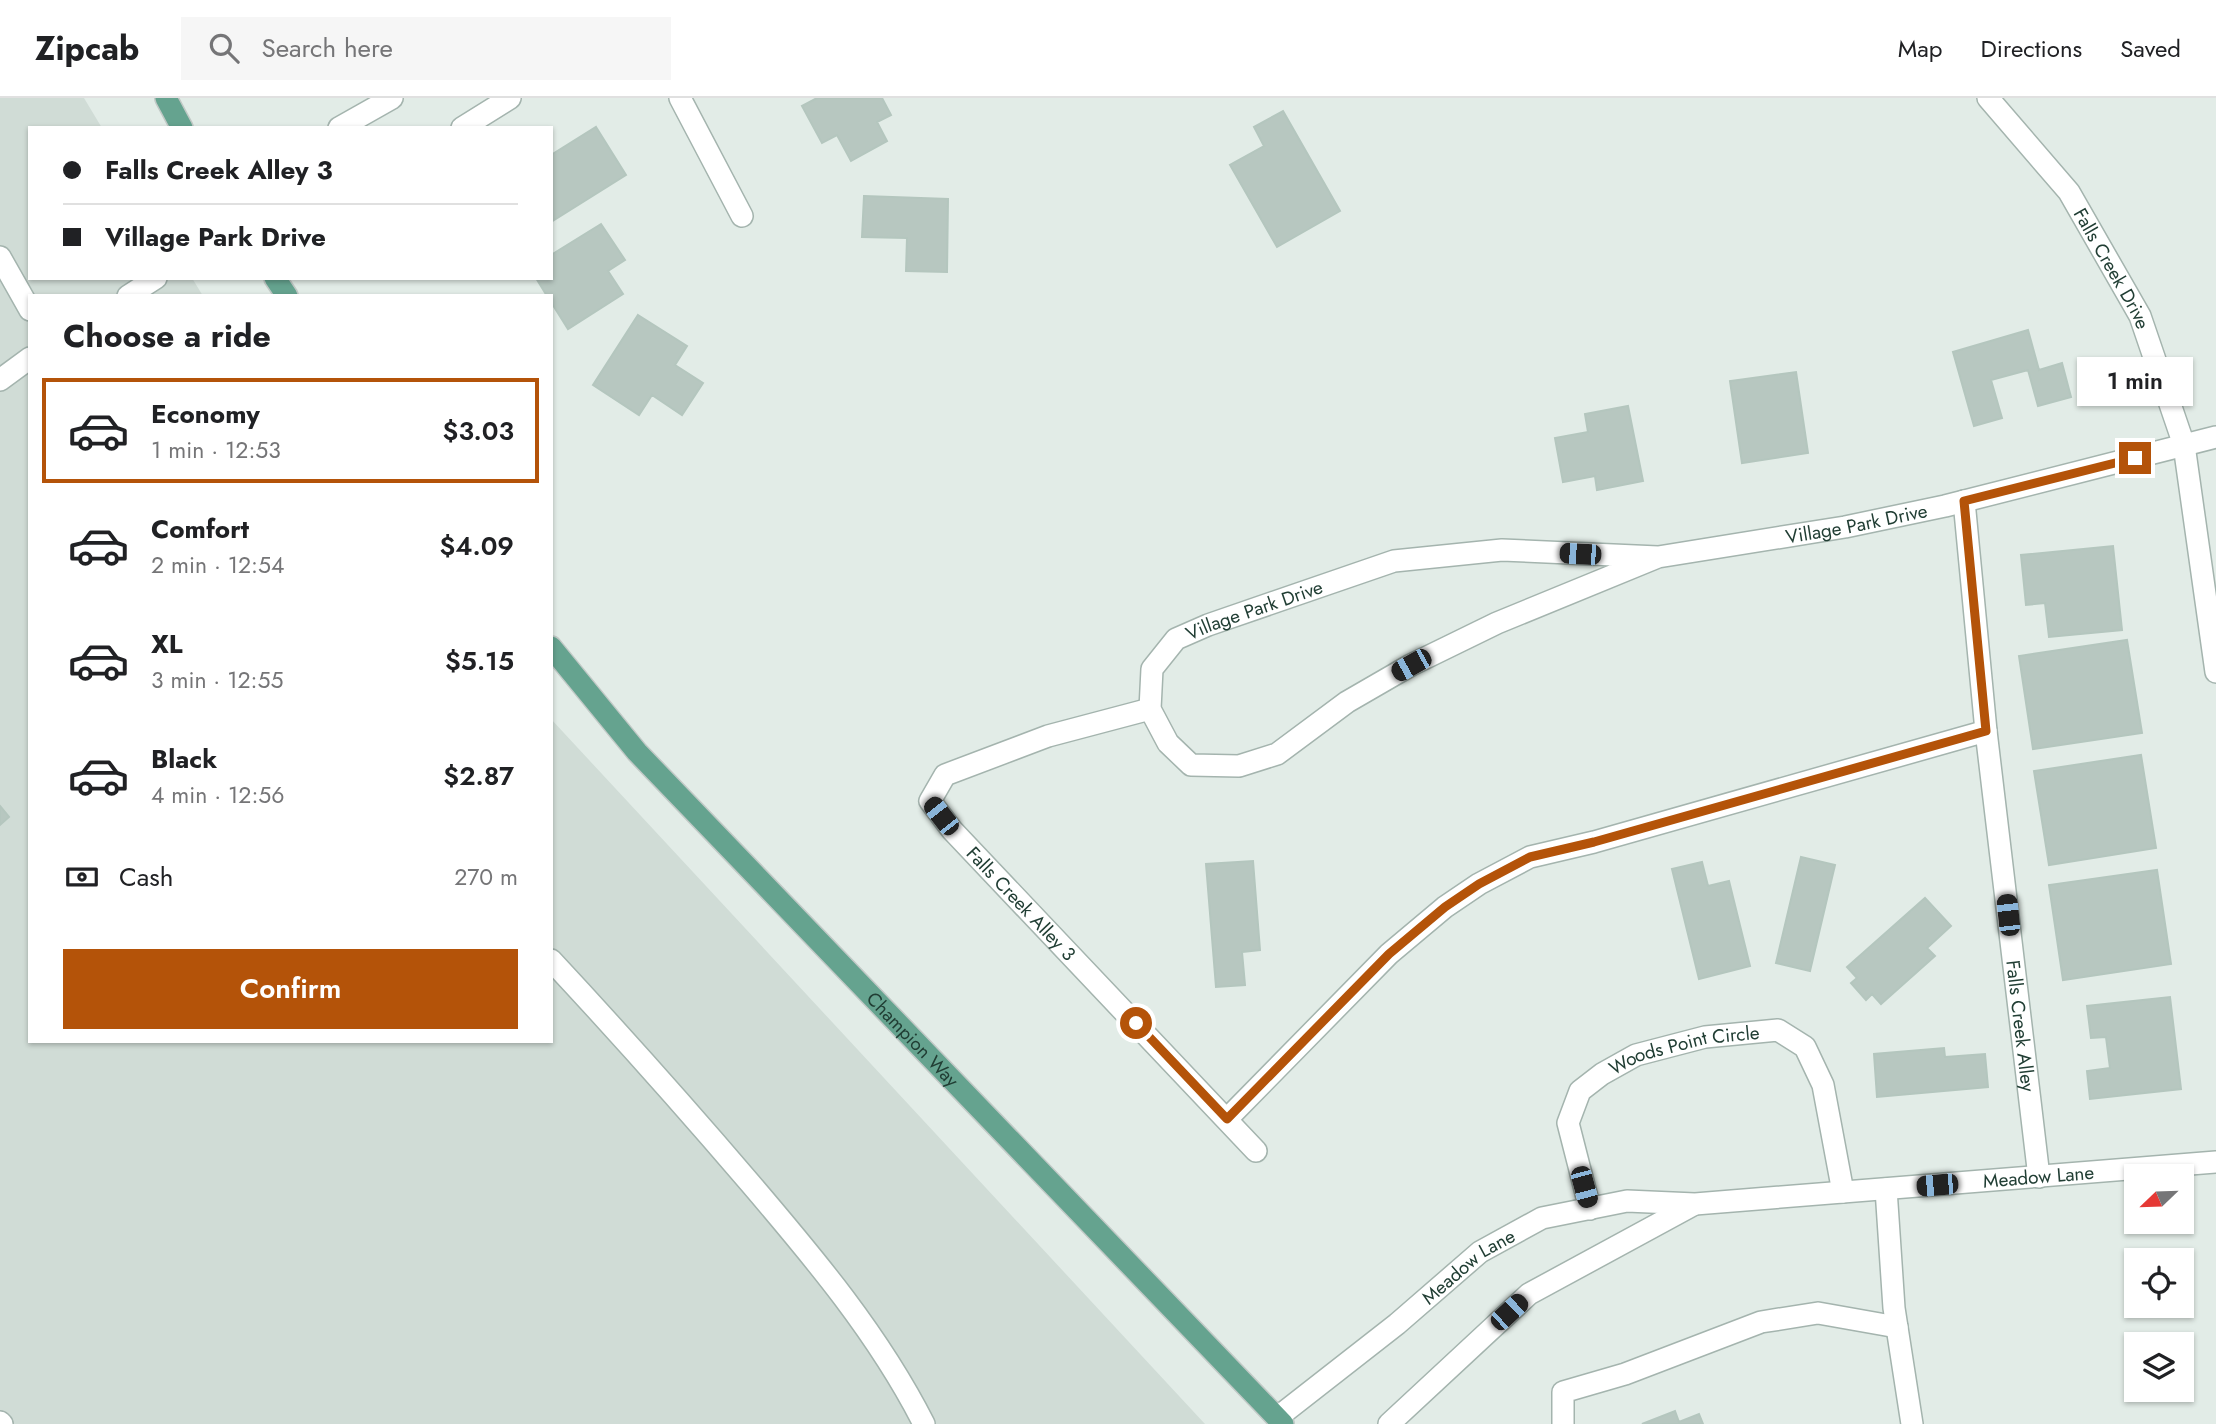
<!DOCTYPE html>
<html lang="en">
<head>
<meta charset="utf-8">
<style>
  :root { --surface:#fff; --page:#f6f6f6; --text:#202124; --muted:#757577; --line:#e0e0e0; --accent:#b45309 }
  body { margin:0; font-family:Jost,sans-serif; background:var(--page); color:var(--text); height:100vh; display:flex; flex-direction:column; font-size:26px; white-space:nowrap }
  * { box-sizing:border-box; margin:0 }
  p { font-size:23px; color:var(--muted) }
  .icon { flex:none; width:38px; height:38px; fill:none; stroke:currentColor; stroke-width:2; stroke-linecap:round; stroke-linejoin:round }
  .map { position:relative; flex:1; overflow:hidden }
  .side { position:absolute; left:28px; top:196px; width:525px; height:749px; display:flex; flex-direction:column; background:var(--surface); border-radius:0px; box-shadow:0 2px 5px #0004 }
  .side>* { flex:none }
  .hud { position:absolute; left:28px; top:28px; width:525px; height:154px; border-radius:0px; box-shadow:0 2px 5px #0004; display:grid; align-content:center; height:154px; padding:0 35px; background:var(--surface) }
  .needle { width:46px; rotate:247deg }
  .fabs { position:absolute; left:2124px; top:1066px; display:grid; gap:14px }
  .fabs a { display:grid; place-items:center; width:70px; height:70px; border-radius:0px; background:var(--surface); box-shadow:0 2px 5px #0004; font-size:35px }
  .end { position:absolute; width:32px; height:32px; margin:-16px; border:9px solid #b45309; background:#fff; box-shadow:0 0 0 4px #fff }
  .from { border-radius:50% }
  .bubble { position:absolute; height:49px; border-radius:0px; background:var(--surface); box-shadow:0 2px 5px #0004; font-size:23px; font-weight:600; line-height:49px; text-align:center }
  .car { position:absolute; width:21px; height:42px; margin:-21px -10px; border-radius:9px; box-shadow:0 0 5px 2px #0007; background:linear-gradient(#222 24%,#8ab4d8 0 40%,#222 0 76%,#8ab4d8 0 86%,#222 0) }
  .hud b { display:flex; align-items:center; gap:24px; height:66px; font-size:26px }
  .hud b+b { border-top:2px solid var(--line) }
  .hud i { width:18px; height:18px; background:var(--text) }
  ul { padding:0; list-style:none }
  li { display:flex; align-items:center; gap:21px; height:105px; margin:0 14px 10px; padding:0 21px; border:4px solid transparent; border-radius:0px }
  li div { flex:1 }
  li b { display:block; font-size:26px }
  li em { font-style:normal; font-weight:600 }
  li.on { border-color:var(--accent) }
  li>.icon { width:63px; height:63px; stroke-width:1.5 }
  h2 { padding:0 35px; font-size:32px; line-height:84px }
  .pay { display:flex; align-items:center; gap:18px; height:77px; padding:0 35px; font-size:26px }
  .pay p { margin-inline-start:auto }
  .primary-button { display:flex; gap:14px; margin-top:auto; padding:14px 35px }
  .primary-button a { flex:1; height:80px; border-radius:0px; background:var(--accent); color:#fff; font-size:28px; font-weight:600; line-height:80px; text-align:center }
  header { display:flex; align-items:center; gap:42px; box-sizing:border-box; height:98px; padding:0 35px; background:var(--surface); border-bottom:2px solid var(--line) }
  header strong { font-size:33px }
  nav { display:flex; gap:38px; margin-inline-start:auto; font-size:24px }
  .search { width:490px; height:63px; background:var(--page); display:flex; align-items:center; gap:18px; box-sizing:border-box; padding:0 24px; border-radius:0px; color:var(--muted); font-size:26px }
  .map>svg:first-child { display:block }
</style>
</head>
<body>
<header>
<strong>Zipcab</strong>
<div class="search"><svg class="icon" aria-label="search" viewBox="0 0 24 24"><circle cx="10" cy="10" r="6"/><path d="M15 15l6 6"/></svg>Search here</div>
<nav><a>Map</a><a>Directions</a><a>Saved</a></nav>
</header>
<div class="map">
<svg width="2216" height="1326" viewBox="0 0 2216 1326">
  <rect width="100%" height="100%" fill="#e2ece7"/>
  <path fill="#d0dcd6" d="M0 0H84L102 30H30V180H192L203 198H30V943H551V621L1205 1326H0Z"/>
  <path fill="#b7c7c0" stroke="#b4c6be" stroke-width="2" d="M817 0H882L891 17 877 24 887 43 851 63 837 37 822 45 802 8Z
    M1283 13 1340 113 1277 149 1230 67 1264 48 1254 29Z
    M596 29 626 77 551 124V57Z
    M864 98 948 101 947 174 906 173 907 140 862 139Z
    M601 126 625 162 608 173 623 196 568 231 551 204V198H547L536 180H551V157Z
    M638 217 687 248 675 267 703 285 682 317 652 297 639 317 593 287Z
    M2028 232 2039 272 2062 265 2071 299 2038 308 2028 272 1991 282 2002 320 1974 328 1953 254Z
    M1796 274 1808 355 1742 365 1730 283Z
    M1628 308 1643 383 1597 392 1595 378 1563 384 1555 340 1588 334 1585 316Z
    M2113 448 2122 532 2049 539 2045 505 2026 507 2021 457Z
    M2127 542 2142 635 2033 651 2019 558Z
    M2141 657 2156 750 2049 767 2034 673Z
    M0 708 9 719 0 727Z
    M1801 759 1835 767 1810 873 1776 865Z
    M1253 763 1260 852 1242 854 1245 887 1216 889 1206 766Z
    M1702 764 1708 788 1729 783 1750 868 1699 881 1672 771Z
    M2157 772 2171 866 2063 882 2049 787Z
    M1925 800 1951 828 1927 850 1935 858 1881 906 1872 896 1866 902 1851 885 1857 880 1847 869Z
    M2170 899 2181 991 2090 1001 2087 973 2110 970 2106 939 2091 940 2087 908Z
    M1944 950 1945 959 1985 956 1988 989 1877 999 1874 956Z
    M1675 1313 1679 1324 1699 1316 1703 1326H1642Z"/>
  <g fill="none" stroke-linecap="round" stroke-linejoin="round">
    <defs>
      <g id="minor">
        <path d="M680 0 742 118"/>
        <path id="s1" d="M1988 0 2069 94 2140 218 2184 347 2216 574"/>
        <path d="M339 30 392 0"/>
        <path d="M462 30 510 0"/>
        <path d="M0 159 30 212"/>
        <path d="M128 198 156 180"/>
        <path d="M0 282 30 260"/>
        <path id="s2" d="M1964 403 1986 633 2039 1079"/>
        <path id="s3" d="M1658 459 1497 525 1411 567 1347 604 1277 656 1239 668 1191 667 1168 645 1150 611 1152 571 1176 541 1208 527 1394 463 1502 452 1658 459 1845 429 1945 408 2216 339"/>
        <path id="s4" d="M1150 611 1048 638 945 677 930 703 952 732 1256 1053"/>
        <path d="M551 862C619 935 685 1009 750 1085 814 1160 879 1237 924 1326"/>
        <path d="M1227 1021 1389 856 1445 809 1479 786 1530 759 1594 744 1986 633"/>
        <path d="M1886 1091 1894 1210 1912 1326"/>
        <path id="s5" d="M1590 1111 1568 1025 1580 993 1602 976 1636 957 1705 939 1778 932 1805 949 1823 987 1843 1094"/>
        <path id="s6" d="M1278 1319 1397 1226 1480 1154 1542 1120 1627 1103 1695 1106 2216 1064"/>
        <path d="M0 1324 2 1326"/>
        <path d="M1389 1326 1529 1196 1693 1107"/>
        <path d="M1563 1326V1294L1625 1276 1761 1224 1818 1215 1897 1229"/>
      </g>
      <g id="major">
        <path d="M166 0 182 30"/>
        <path d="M275 180 287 198"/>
        <path id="s7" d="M551 549 637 654 1283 1326"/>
      </g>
    </defs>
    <use href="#minor" stroke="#a4b4ae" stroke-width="24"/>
    <use href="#major" stroke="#c1c9c6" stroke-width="24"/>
    <use href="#minor" stroke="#fff" stroke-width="21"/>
    <use href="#major" stroke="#65a38f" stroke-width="21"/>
  </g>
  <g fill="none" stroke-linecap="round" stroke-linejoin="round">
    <path stroke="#b45309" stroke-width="9" d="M1136 925 1227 1021 1389 856 1445 809 1479 786 1530 759 1594 744 1986 633 1964 403 2135 360"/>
  </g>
  <g text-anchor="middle" stroke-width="6" stroke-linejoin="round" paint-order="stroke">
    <g font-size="19" fill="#213e34" stroke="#f2f9f5">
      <text dy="7" stroke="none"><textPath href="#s1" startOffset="212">Falls Creek Drive</textPath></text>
      <text dy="7" stroke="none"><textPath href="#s3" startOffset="1365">Village Park Drive</textPath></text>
      <text dy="7" stroke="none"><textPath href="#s3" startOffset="751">Village Park Drive</textPath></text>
      <text dy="7" stroke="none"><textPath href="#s4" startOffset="383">Falls Creek Alley 3</textPath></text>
      <text dy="7" stroke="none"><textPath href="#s2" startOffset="528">Falls Creek Alley</textPath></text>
      <text dy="7" stroke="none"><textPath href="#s7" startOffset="534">Champion Way</textPath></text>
      <text dy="7" stroke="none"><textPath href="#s5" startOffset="238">Woods Point Circle</textPath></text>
      <text dy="7" stroke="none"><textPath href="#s6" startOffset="831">Meadow Lane</textPath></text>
      <text dy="7" stroke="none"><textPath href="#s6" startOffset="243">Meadow Lane</textPath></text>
    </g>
  </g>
</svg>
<div class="fabs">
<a><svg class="needle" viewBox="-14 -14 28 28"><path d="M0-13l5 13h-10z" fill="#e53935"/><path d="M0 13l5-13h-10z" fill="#757577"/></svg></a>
<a><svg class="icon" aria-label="locate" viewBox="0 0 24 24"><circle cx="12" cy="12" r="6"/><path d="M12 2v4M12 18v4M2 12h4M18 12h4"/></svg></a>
<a><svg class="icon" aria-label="layers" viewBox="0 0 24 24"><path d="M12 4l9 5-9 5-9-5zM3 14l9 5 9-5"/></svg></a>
</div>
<i class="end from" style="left:1136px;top:925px"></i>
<i class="end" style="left:2135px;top:360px"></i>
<div class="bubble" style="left:2077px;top:259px;width:116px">1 min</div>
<i class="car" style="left:1580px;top:456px;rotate:273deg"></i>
<i class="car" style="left:1411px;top:567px;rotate:241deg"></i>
<i class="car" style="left:941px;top:718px;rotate:322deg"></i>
<i class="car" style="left:2008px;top:817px;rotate:354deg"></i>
<i class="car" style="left:1937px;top:1087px;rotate:265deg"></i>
<i class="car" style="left:1584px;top:1089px;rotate:165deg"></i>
<i class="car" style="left:1509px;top:1214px;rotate:47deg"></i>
<div class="hud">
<b><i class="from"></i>Falls Creek Alley 3</b>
<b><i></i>Village Park Drive</b>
</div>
<section class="side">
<h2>Choose a ride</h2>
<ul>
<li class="on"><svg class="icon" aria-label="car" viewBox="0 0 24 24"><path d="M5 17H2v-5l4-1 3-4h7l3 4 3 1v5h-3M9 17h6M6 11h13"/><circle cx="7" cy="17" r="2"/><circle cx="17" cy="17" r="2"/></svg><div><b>Economy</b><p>1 min · 12:53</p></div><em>$3.03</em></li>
<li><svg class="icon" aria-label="car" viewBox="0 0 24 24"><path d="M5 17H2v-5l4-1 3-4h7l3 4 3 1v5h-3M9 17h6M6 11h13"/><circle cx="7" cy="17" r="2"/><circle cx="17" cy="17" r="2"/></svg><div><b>Comfort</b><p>2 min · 12:54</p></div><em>$4.09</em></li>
<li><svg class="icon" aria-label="car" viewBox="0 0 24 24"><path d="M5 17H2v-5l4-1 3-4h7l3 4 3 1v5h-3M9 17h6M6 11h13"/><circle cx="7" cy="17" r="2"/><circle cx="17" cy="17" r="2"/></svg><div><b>XL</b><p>3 min · 12:55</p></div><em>$5.15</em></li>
<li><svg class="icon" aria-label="car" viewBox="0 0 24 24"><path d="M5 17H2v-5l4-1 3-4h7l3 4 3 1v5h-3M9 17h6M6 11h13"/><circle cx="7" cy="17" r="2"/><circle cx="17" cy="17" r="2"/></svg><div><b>Black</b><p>4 min · 12:56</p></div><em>$2.87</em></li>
</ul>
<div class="pay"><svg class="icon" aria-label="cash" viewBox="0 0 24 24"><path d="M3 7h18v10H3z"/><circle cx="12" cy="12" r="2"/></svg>Cash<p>270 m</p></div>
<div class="primary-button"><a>Confirm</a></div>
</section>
</div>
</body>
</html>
